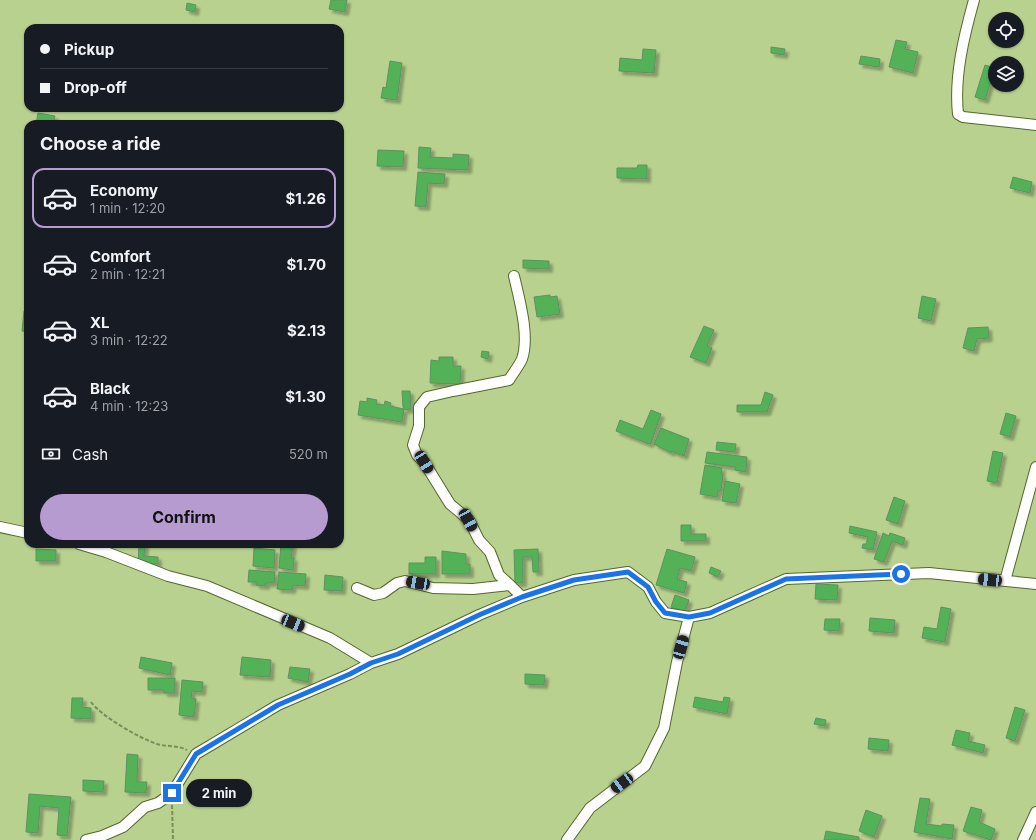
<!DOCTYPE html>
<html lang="en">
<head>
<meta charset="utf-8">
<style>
  :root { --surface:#171b24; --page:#20242c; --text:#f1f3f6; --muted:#9ea1a6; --line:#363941; --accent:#b69bd1 }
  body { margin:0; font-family:Inter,sans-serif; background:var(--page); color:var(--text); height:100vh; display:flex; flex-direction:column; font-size:15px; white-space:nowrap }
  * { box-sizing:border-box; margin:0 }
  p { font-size:13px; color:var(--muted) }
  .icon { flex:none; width:22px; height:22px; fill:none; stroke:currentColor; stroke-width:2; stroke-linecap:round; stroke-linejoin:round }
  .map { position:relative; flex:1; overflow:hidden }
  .panel { position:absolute; left:24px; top:120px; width:320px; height:428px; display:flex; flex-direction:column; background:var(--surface); border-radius:12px; box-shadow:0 1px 3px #0004 }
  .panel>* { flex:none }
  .hud { position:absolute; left:24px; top:24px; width:320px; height:88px; border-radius:12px; box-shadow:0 1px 3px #0004; display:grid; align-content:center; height:88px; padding:0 16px; background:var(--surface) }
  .fabs { position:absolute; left:988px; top:12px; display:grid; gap:8px }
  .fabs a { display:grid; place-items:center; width:36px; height:36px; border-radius:50%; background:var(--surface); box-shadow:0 1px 3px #0004; font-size:20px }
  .end { position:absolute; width:18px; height:18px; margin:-9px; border:5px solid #1a73e8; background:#fff; box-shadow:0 0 0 2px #fff }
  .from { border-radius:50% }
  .bubble { position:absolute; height:28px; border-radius:14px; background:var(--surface); box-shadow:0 1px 3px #0004; font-size:13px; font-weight:700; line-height:28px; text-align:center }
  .car { position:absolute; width:12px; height:24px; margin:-12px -6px; border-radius:5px; box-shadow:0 0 3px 1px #0007; background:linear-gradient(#222 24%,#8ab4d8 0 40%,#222 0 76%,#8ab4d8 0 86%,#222 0) }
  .hud b { display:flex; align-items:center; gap:14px; height:38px; font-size:15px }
  .hud b+b { border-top:1px solid var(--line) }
  .hud i { width:10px; height:10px; background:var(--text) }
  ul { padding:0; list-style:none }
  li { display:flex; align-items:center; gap:12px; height:60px; margin:0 8px 6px; padding:0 8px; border:2px solid transparent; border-radius:12px }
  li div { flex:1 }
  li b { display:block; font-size:15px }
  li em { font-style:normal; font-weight:700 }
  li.selected { border-color:var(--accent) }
  li>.icon { width:36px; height:36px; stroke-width:1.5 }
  h2 { padding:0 16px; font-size:18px; line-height:48px }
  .pay { display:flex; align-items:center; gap:10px; height:44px; padding:0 16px; font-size:15px }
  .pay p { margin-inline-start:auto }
  .button { display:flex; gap:8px; margin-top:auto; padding:8px 16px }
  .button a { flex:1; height:46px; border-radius:24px; background:var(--accent); color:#111; font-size:16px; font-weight:700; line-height:46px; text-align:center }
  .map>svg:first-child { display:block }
</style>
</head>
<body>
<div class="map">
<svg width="1036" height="840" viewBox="0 0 1036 840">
  <defs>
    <filter id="shadow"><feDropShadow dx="3.5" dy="3.5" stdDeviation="1" flood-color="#0004"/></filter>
  </defs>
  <rect width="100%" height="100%" fill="#b9d18f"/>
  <path fill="#53b258" stroke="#5e915f" filter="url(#shadow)" d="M331 0H347L345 12 329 9Z
    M187 3 196 5 195 12 186 10Z
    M896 40 907 42 905 49 918 52 913 73 889 67Z
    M771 47 785 49 784 55 771 53Z
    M643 49 656 50 654 73 619 71 620 58 642 60Z
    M861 56 880 59 879 67 859 64Z
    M390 61 402 63 397 100 381 98 383 87 386 88Z
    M985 65 995 68 985 100 975 97Z
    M38 113 55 116 53 124H36Z
    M419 147 431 148 430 157 453 158V154L469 155 468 170 418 168Z
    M378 150 404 151 403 167 377 166Z
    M638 165H647V179L617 178V168H637Z
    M418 172 445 174 444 184 428 183 426 207 415 206Z
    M1013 177 1032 182 1030 193 1010 188Z
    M523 260 549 261V269L523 268Z
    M550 295V297L557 296 560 314 537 317 534 297Z
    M922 296 936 299 931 321 918 318Z
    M24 311 28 312V332L22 331Z
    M704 326 714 330 707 346 712 348 706 363 690 357Z
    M988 327 989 338 977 339 974 351 963 348 968 328Z
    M482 351 489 352 488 359 481 357Z
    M439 357H453V366H461L460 384 430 383 431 360 439 361Z
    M402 391H410L411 409 405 410 403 407Z
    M765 392 773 395 767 412H737V405H761Z
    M367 398 377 400 376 404 384 405 385 401 391 403 390 406 404 409 402 422 358 415 360 401 367 402Z
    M651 410 661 414 651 443 649 444 616 431 620 420 643 429Z
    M1006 413 1016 416 1010 437 1000 434Z
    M661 428 689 439 684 456 671 451V453L654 444Z
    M717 442 736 444 735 452 716 450Z
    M993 451 1003 453 997 483 987 481Z
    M707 452 747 457 746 472 735 470V467L705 463Z
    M705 465 722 468 721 474 723 475 721 491H718L717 497 700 494Z
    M725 481 740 484 736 503 722 501Z
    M894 497 905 501 898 524 886 520Z
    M681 525H691V534H706V541H681Z
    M850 526 877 532 873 550 862 548 863 544H866L868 537 849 533Z
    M883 533 889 536 890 533 905 538 903 545 892 541 884 562 874 559Z
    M139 544H145L144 556 158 557V564H138Z
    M281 544H293L291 558H294L293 570 279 568Z
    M254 548 275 550 274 568 253 566Z
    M36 549 56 550V561H36Z
    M538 549 539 572H533L532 557H523V583H515L514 550Z
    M667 549 695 557 691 571 680 568 677 579 687 582 684 593 656 585Z
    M442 551 466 554V564H470V574H442Z
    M425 557H436V574H409V563H425Z
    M711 567 721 571 718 577 709 573Z
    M249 570 275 572 274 583H266V586L256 585V582H248Z
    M279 572 306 574 305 586 293 585 292 590 277 589Z
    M325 575 343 577 342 591 324 590Z
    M816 584 838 585 837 600 815 599Z
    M675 595 689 600 685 612 671 607Z
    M941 607 951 609 945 642 922 638 924 627 937 629Z
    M870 618 895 620 894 633 869 631Z
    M825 619H840L839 631 824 630Z
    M141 657 172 663 170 675 139 668Z
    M242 657 271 660 270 677 240 675Z
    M290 667 310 669 308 682 288 678Z
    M525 674 545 675 544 685 525 684Z
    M148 678H175V693H164V690H148Z
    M182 680 203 682 202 692 192 691 191 698 196 699 194 717 179 715Z
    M695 697 723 702 724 697 730 698 727 714 693 707Z
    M72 698H83L82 707 91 708V719L71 718Z
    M1015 707 1025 710 1015 741 1006 738Z
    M816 718 826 720 825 726 814 724Z
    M956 730 970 733 968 741 985 745 983 753 952 745Z
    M869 738 889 740 888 751 868 749Z
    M127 754 138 755 137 782H147L146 793 125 792Z
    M83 780 104 781 103 792 83 791Z
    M29 794 71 797 67 836 57 835 59 808 40 806 38 833 26 832Z
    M920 798 930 799 926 824 942 826V824L954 825 952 839 914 832Z
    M971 807 982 810 979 822 995 829 991 840 963 831Z
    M866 810 882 816 874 837 859 831Z
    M826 831 859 837V840H824Z"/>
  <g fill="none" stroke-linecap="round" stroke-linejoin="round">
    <defs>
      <path id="street" d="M974 0C964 36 954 76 958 114L963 117 1036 125
        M0 527 28 533
        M79 544 106 552 168 576 207 586 330 638 371 663
        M1005 581 1036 467
        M510 585 499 575 490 552 479 540 469 520 450 504 424 462 417 455 413 445 419 426V407L427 397 453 391 509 380C513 373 519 366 522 359 530 336 519 298 514 276
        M357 588 374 595 383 593 397 583 405 581 433 588 473 589 510 585 522 597
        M86 840 102 836 123 827 145 807 158 803 172 793 196 754 278 705 350 674 371 663 398 654 479 615 522 597 574 580 628 572 648 587 656 602 665 613 689 617 710 613 786 579 929 573 1036 584
        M567 840 590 808 645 766 664 728 677 662 689 617
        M1023 840 1036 812"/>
    </defs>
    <use href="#street" stroke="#546829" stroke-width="12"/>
    <path stroke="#7a8c5a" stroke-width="2" stroke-dasharray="4 2" stroke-linecap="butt" d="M91 702C101 716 139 738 157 744 167 747 178 745 187 750
      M172 805 173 840"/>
    <use href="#street" stroke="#fff" stroke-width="10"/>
  </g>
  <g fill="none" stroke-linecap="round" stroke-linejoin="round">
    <path stroke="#1a73e8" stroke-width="5" d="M172 793 196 754 278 705 350 674 371 663 398 654 479 615 522 597 574 580 628 572 648 587 656 602 665 613 689 617 710 613 786 579 901 574"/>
  </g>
</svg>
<div class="fabs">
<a><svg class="icon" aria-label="locate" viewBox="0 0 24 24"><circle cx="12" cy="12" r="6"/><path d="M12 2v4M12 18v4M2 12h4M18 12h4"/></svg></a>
<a><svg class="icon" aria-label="layers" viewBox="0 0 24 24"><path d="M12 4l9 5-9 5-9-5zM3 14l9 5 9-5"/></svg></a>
</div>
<i class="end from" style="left:901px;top:574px"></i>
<i class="end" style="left:172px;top:793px"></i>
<div class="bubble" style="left:186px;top:779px;width:66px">2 min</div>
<i class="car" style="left:424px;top:462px;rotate:149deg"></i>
<i class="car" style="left:468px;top:520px;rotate:151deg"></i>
<i class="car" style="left:990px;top:580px;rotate:276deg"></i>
<i class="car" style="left:418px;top:583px;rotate:280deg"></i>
<i class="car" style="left:293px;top:623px;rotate:112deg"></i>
<i class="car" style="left:681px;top:647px;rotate:16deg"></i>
<i class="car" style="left:622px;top:783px;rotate:234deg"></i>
<div class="hud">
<b><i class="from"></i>Pickup</b>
<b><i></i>Drop-off</b>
</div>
<section class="panel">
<h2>Choose a ride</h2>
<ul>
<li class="selected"><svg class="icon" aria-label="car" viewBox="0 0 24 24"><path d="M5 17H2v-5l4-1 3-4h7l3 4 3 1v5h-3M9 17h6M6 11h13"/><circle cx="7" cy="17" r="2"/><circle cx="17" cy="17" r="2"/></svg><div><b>Economy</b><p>1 min · 12:20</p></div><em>$1.26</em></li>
<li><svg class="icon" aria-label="car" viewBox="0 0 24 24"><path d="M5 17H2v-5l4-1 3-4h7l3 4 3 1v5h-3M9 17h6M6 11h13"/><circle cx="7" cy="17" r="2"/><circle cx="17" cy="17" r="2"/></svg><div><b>Comfort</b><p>2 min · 12:21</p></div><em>$1.70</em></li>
<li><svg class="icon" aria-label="car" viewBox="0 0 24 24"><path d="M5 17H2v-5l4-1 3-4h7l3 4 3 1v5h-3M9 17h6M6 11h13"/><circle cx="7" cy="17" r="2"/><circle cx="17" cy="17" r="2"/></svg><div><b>XL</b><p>3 min · 12:22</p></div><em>$2.13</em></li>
<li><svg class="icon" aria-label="car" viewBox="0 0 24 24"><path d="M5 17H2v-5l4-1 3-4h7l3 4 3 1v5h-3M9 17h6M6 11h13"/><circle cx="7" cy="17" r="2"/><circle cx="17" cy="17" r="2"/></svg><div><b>Black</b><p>4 min · 12:23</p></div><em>$1.30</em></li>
</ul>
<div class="pay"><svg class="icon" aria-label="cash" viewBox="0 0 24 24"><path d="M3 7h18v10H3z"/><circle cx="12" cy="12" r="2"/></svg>Cash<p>520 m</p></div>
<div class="button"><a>Confirm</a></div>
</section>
</div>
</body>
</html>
